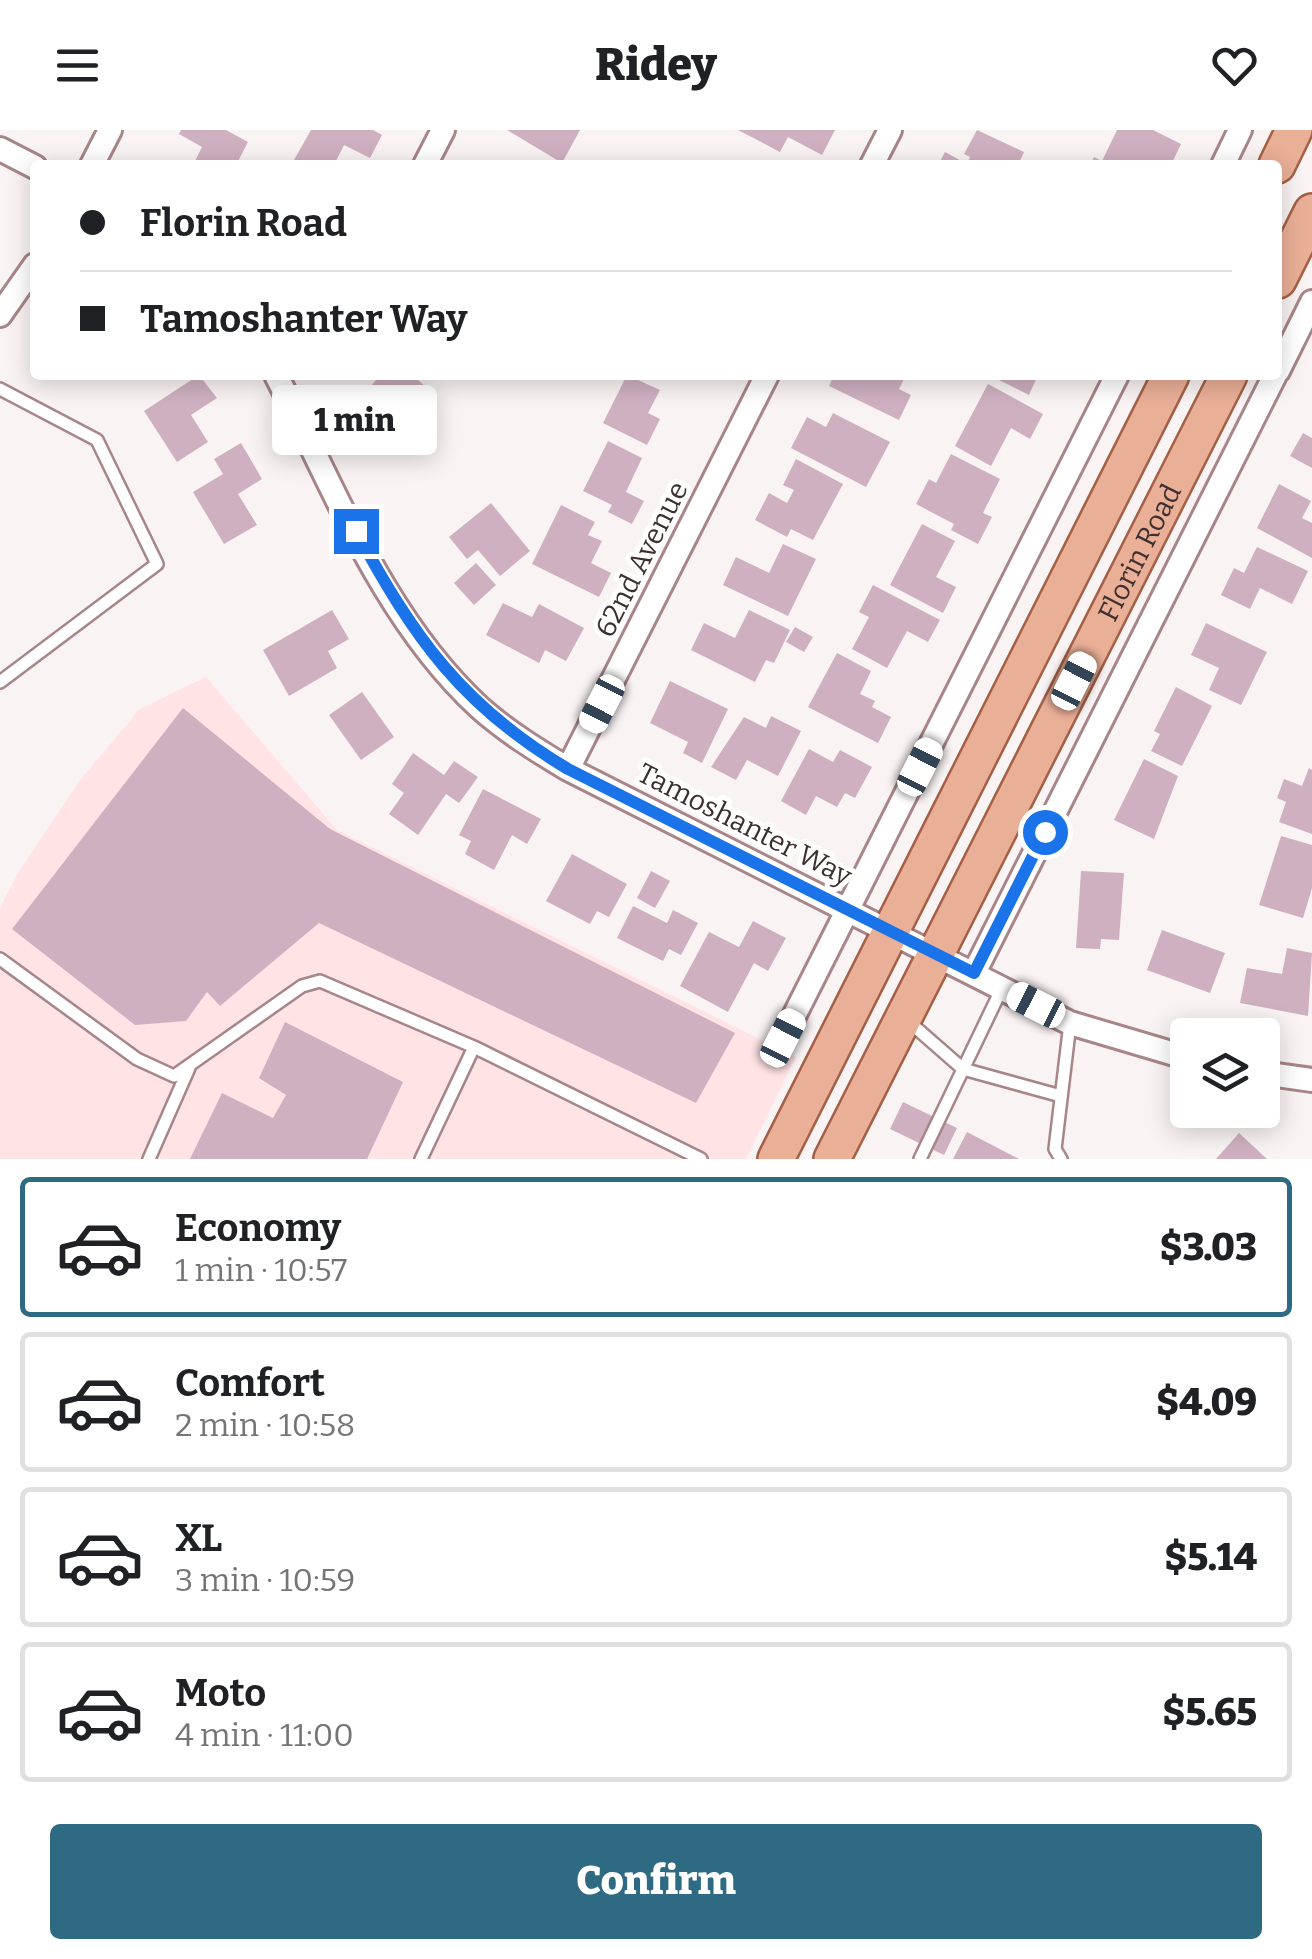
<!DOCTYPE html>
<html lang="en">
<head>
<meta charset="utf-8">
<style>
  :root { --surface:#fff; --page:#f6f6f6; --text:#202124; --muted:#757577; --line:#e0e0e0; --accent:#2e6a82 }
  body { margin:0; font-family:Bitter,serif; background:var(--page); color:var(--text); height:100vh; display:flex; flex-direction:column; font-size:38px; white-space:nowrap }
  * { box-sizing:border-box; margin:0 }
  p { font-size:32px; color:var(--muted) }
  .icon { flex:none; width:55px; height:55px; fill:none; stroke:currentColor; stroke-width:2; stroke-linecap:round; stroke-linejoin:round }
  .map { position:relative; height:1029px; overflow:hidden }
  .drawer { display:flex; flex-direction:column; background:var(--surface); flex:1 }
  .drawer>* { flex:none }
  .top-card { position:absolute; left:30px; top:30px; width:1252px; height:220px; border-radius:10px; box-shadow:0 5px 25px #0003; display:grid; align-content:center; height:220px; padding:0 50px; background:var(--surface) }
  .tools { position:absolute; left:1170px; top:888px; display:grid; gap:20px }
  .tools a { display:grid; place-items:center; width:110px; height:110px; border-radius:10px; background:var(--surface); box-shadow:0 5px 25px #0003; font-size:50px }
  .end { position:absolute; width:45px; height:45px; margin:-22px; border:12px solid #1a73e8; background:#fff; box-shadow:0 0 0 5px #fff }
  .from { border-radius:50% }
  .bubble { position:absolute; height:70px; border-radius:10px; background:var(--surface); box-shadow:0 5px 25px #0003; font-size:32px; font-weight:800; line-height:70px; text-align:center }
  .car { position:absolute; width:30px; height:60px; margin:-30px -15px; border-radius:12px; box-shadow:0 0 8px 2px #0007; background:linear-gradient(#fff 24%,#345 0 40%,#fff 0 76%,#345 0 86%,#fff 0) }
  .top-card b { display:flex; align-items:center; gap:35px; height:95px; font-size:38px }
  .top-card b+b { border-top:2px solid var(--line) }
  .top-card i { width:25px; height:25px; background:var(--text) }
  ul { padding:18px 0 0; list-style:none }
  li { display:flex; align-items:center; gap:30px; height:140px; margin:0 20px 15px; padding:0 30px; border:5px solid var(--line); border-radius:10px }
  li div { flex:1 }
  li b { display:block; font-size:38px }
  li em { font-style:normal; font-weight:800 }
  li.active { border-color:var(--accent) }
  li>.icon { width:90px; height:90px; stroke-width:1.5 }
  .action { display:flex; gap:20px; margin-top:auto; padding:20px 50px }
  .action a { flex:1; height:115px; border-radius:10px; background:var(--accent); color:#fff; font-size:40px; font-weight:800; line-height:115px; text-align:center }
  header { display:flex; justify-content:space-between; align-items:center; height:130px; padding:0 50px; background:var(--surface); font-size:45px; font-weight:800 }
  .map>svg:first-child { display:block }
</style>
</head>
<body>
<header><svg class="icon" aria-label="menu" viewBox="0 0 24 24"><path d="M4 6h16M4 12h16M4 18h16"/></svg>Ridey<svg class="icon" aria-label="heart" viewBox="0 0 24 24"><path d="M12 20l-8-8c-3-5 5-10 8-4 3-6 11-1 8 4z"/></svg></header>
<div class="map">
<svg width="1312" height="1029" viewBox="0 0 1312 1029">
  <rect width="100%" height="100%" fill="#faf3f3"/>
  <path fill="#ffe3e5" d="M206 547 337 700 796 927 746 1029H0V778L18 743 81 649 140 579Z"/>
  <path fill="#cfb0c1" d="M181 0H226L248 12 236 35H193L202 17 179 4Z
    M311 0H373L382 5 370 28 344 15 334 35H303L294 30Z
    M507 0H580L562 33Z
    M738 0H835L822 25 788 7 780 22Z
    M977 0 1024 22 1018 35H938L945 22 967 34 970 27 964 24Z
    M1117 0H1153L1181 14 1171 35 1147 30 1145 35H1090L1094 27 1102 31Z
    M199 245 217 268 191 285 208 312 177 332 144 281Z
    M380 245H413L434 265 412 288 405 281 382 305 354 277Z
    M627 245 660 260 648 283 660 289 647 315 603 293Z
    M834 245H906L899 259 911 265 899 290 829 256Z
    M989 245H1038L1029 265Z
    M988 254 1043 284 1030 309 1011 298 991 336 955 316Z
    M833 283 890 312 866 357 791 318 807 287 826 297Z
    M1303 303 1312 308V338L1290 326Z
    M608 311 642 328 626 362 644 371 632 394 608 382 612 375 583 361Z
    M241 313 262 349 238 364 257 395 224 414 193 362 223 344 214 329Z
    M951 324 1000 349 983 383 992 387 978 414 951 400 954 394 916 374 929 349 936 353Z
    M796 329 843 354 813 410 791 399 787 407 755 390 769 363 787 373 794 360 783 355Z
    M1279 354 1311 371 1302 388 1312 393V428L1257 398Z
    M491 373 530 421 500 446 478 420 467 429 449 407Z
    M561 375 595 392 588 405 602 411 591 433 611 443 599 467 532 434Z
    M922 394 955 411 936 447 956 457 943 483 890 455Z
    M783 414 816 429 788 486 723 455 736 427 769 443Z
    M1257 417 1308 441 1292 474 1260 458 1250 479 1221 465 1234 438 1244 443Z
    M476 433 496 455 474 475 454 453Z
    M873 455 940 490 928 512 907 501 887 538 852 519 869 487 859 482Z
    M503 473 532 487 539 474 584 498 566 531 545 520 539 533 486 505Z
    M332 480 349 509 328 521 337 538 289 566 263 520Z
    M749 480 790 500 774 533 766 530 755 552 691 520 704 493 735 508Z
    M1206 493 1267 522 1241 575 1209 560 1219 538 1191 525Z
    M795 497 813 507 804 522 786 512Z
    M837 523 871 541 860 564 875 571 872 577 891 587 878 613 808 577Z
    M670 551 728 579 702 633 683 623 688 612 650 593Z
    M1176 557 1212 576 1182 636 1151 621 1160 604 1154 601Z
    M362 562 394 607 361 630 329 585Z
    M183 578 330 699 735 903 696 973 319 793 220 876 207 862 186 891 135 895 12 799Z
    M771 586 801 601 778 646 747 630 736 650 711 637 744 587 766 598Z
    M809 619 833 632 840 620 872 637 855 668 845 663 837 677 816 666 806 685 781 671Z
    M413 623 444 645 454 631 478 647 459 673 446 664 418 705 389 684 404 663 392 654Z
    M1144 629 1178 646 1154 709 1114 690Z
    M1309 638 1312 640V704L1279 692 1286 672 1277 668 1284 649 1302 656Z
    M483 659 541 689 527 714 512 705 494 740 465 724 471 711 459 705Z
    M1281 706 1312 715V758L1303 788 1259 775Z
    M572 724 627 754 609 787 597 781 590 794 546 771Z
    M651 741 670 751 655 778 637 768Z
    M1081 741 1124 743 1119 810 1101 809 1100 819 1076 818Z
    M633 776 667 793 673 780 698 793 681 825 669 819 663 831 617 808Z
    M753 791 786 808 768 841 754 833 728 882 680 856 709 802 739 817Z
    M1162 800 1225 823 1210 863 1147 840Z
    M1287 818 1312 823 1308 886 1240 873 1247 838 1282 844Z
    M285 892 403 952 367 1029H190L222 963 273 988 286 965 259 948Z
    M903 972 957 998 944 1025 890 999Z
    M967 1002 1019 1029H953Z
    M1239 1003 1267 1029H1216Z"/>
  <g fill="none" stroke-linecap="round" stroke-linejoin="round">
    <defs>
      <path id="lane" d="M0 259 97 310 157 434 0 552
        M0 829 137 929 174 946 302 856 320 851 474 917 701 1029
        M907 890 963 939 1061 966
        M149 1029 189 938
        M421 1029 474 917
        M920 1029 1002 858
        M1061 1029 1055 1019 1070 893"/>
      <path id="street" d="M0 19 35 37
        M92 35 110 0
        M425 35 443 0
        M872 35 890 0
        M1223 35 1240 0
        M0 185 35 135
        M1278 241 1312 172
        M276 245C334 358 384 490 480 578 507 602 538 621 568 639L1070 893 1188 928
        M568 639 767 245
        M974 843 1275 245
        M783 908 1117 245
        M1262 943 1312 950"/>
      <g id="primary">
        <path d="M1277 35 1294 0"/>
        <path d="M1278 150 1312 82"/>
        <path d="M776 1029 1171 245"/>
        <path id="s1" d="M832 1029 1229 245"/>
      </g>
    </defs>
    <use href="#lane" stroke="#a78588" stroke-width="16"/>
    <use href="#street" stroke="#a78588" stroke-width="28"/>
    <use href="#primary" stroke="#a46046" stroke-width="40"/>
    <use href="#lane" stroke="#fff" stroke-width="11"/>
    <use href="#street" stroke="#fff" stroke-width="22"/>
    <use href="#primary" stroke="#eaaf97" stroke-width="35"/>
  </g>
  <g fill="none" stroke-linecap="round" stroke-linejoin="round">
    <path stroke="#1a73e8" stroke-width="12" d="M356 401C414 508 462 576 568 639L974 843 1045 702"/>
  </g>
  <g text-anchor="middle" stroke-width="10" stroke-linejoin="round" paint-order="stroke">
    <g font-size="28" fill="#3d2f30" stroke="#fff">
      <text dy="10" stroke="none"><textPath href="#s1" startOffset="680">Florin Road</textPath></text>
      <text transform="translate(641 429) rotate(-63)" y="10">62nd Avenue</text>
      <text transform="translate(745 694) rotate(27)" y="10">Tamoshanter Way</text>
    </g>
  </g>
</svg>
<div class="tools">
<a><svg class="icon" aria-label="layers" viewBox="0 0 24 24"><path d="M12 4l9 5-9 5-9-5zM3 14l9 5 9-5"/></svg></a>
</div>
<i class="end from" style="left:1045px;top:702px"></i>
<i class="end" style="left:356px;top:401px"></i>
<div class="bubble" style="left:272px;top:255px;width:165px">1 min</div>
<i class="car" style="left:1074px;top:551px;rotate:27deg"></i>
<i class="car" style="left:602px;top:574px;rotate:207deg"></i>
<i class="car" style="left:920px;top:637px;rotate:27deg"></i>
<i class="car" style="left:1036px;top:875px;rotate:297deg"></i>
<i class="car" style="left:783px;top:908px;rotate:27deg"></i>
<div class="top-card">
<b><i class="from"></i>Florin Road</b>
<b><i></i>Tamoshanter Way</b>
</div>
</div>
<section class="drawer">
<ul>
<li class="active"><svg class="icon" aria-label="car" viewBox="0 0 24 24"><path d="M5 17H2v-5l4-1 3-4h7l3 4 3 1v5h-3M9 17h6M6 11h13"/><circle cx="7" cy="17" r="2"/><circle cx="17" cy="17" r="2"/></svg><div><b>Economy</b><p>1 min · 10:57</p></div><em>$3.03</em></li>
<li><svg class="icon" aria-label="car" viewBox="0 0 24 24"><path d="M5 17H2v-5l4-1 3-4h7l3 4 3 1v5h-3M9 17h6M6 11h13"/><circle cx="7" cy="17" r="2"/><circle cx="17" cy="17" r="2"/></svg><div><b>Comfort</b><p>2 min · 10:58</p></div><em>$4.09</em></li>
<li><svg class="icon" aria-label="car" viewBox="0 0 24 24"><path d="M5 17H2v-5l4-1 3-4h7l3 4 3 1v5h-3M9 17h6M6 11h13"/><circle cx="7" cy="17" r="2"/><circle cx="17" cy="17" r="2"/></svg><div><b>XL</b><p>3 min · 10:59</p></div><em>$5.14</em></li>
<li><svg class="icon" aria-label="car" viewBox="0 0 24 24"><path d="M5 17H2v-5l4-1 3-4h7l3 4 3 1v5h-3M9 17h6M6 11h13"/><circle cx="7" cy="17" r="2"/><circle cx="17" cy="17" r="2"/></svg><div><b>Moto</b><p>4 min · 11:00</p></div><em>$5.65</em></li>
</ul>
<div class="action"><a>Confirm</a></div>
</section>
</body>
</html>
